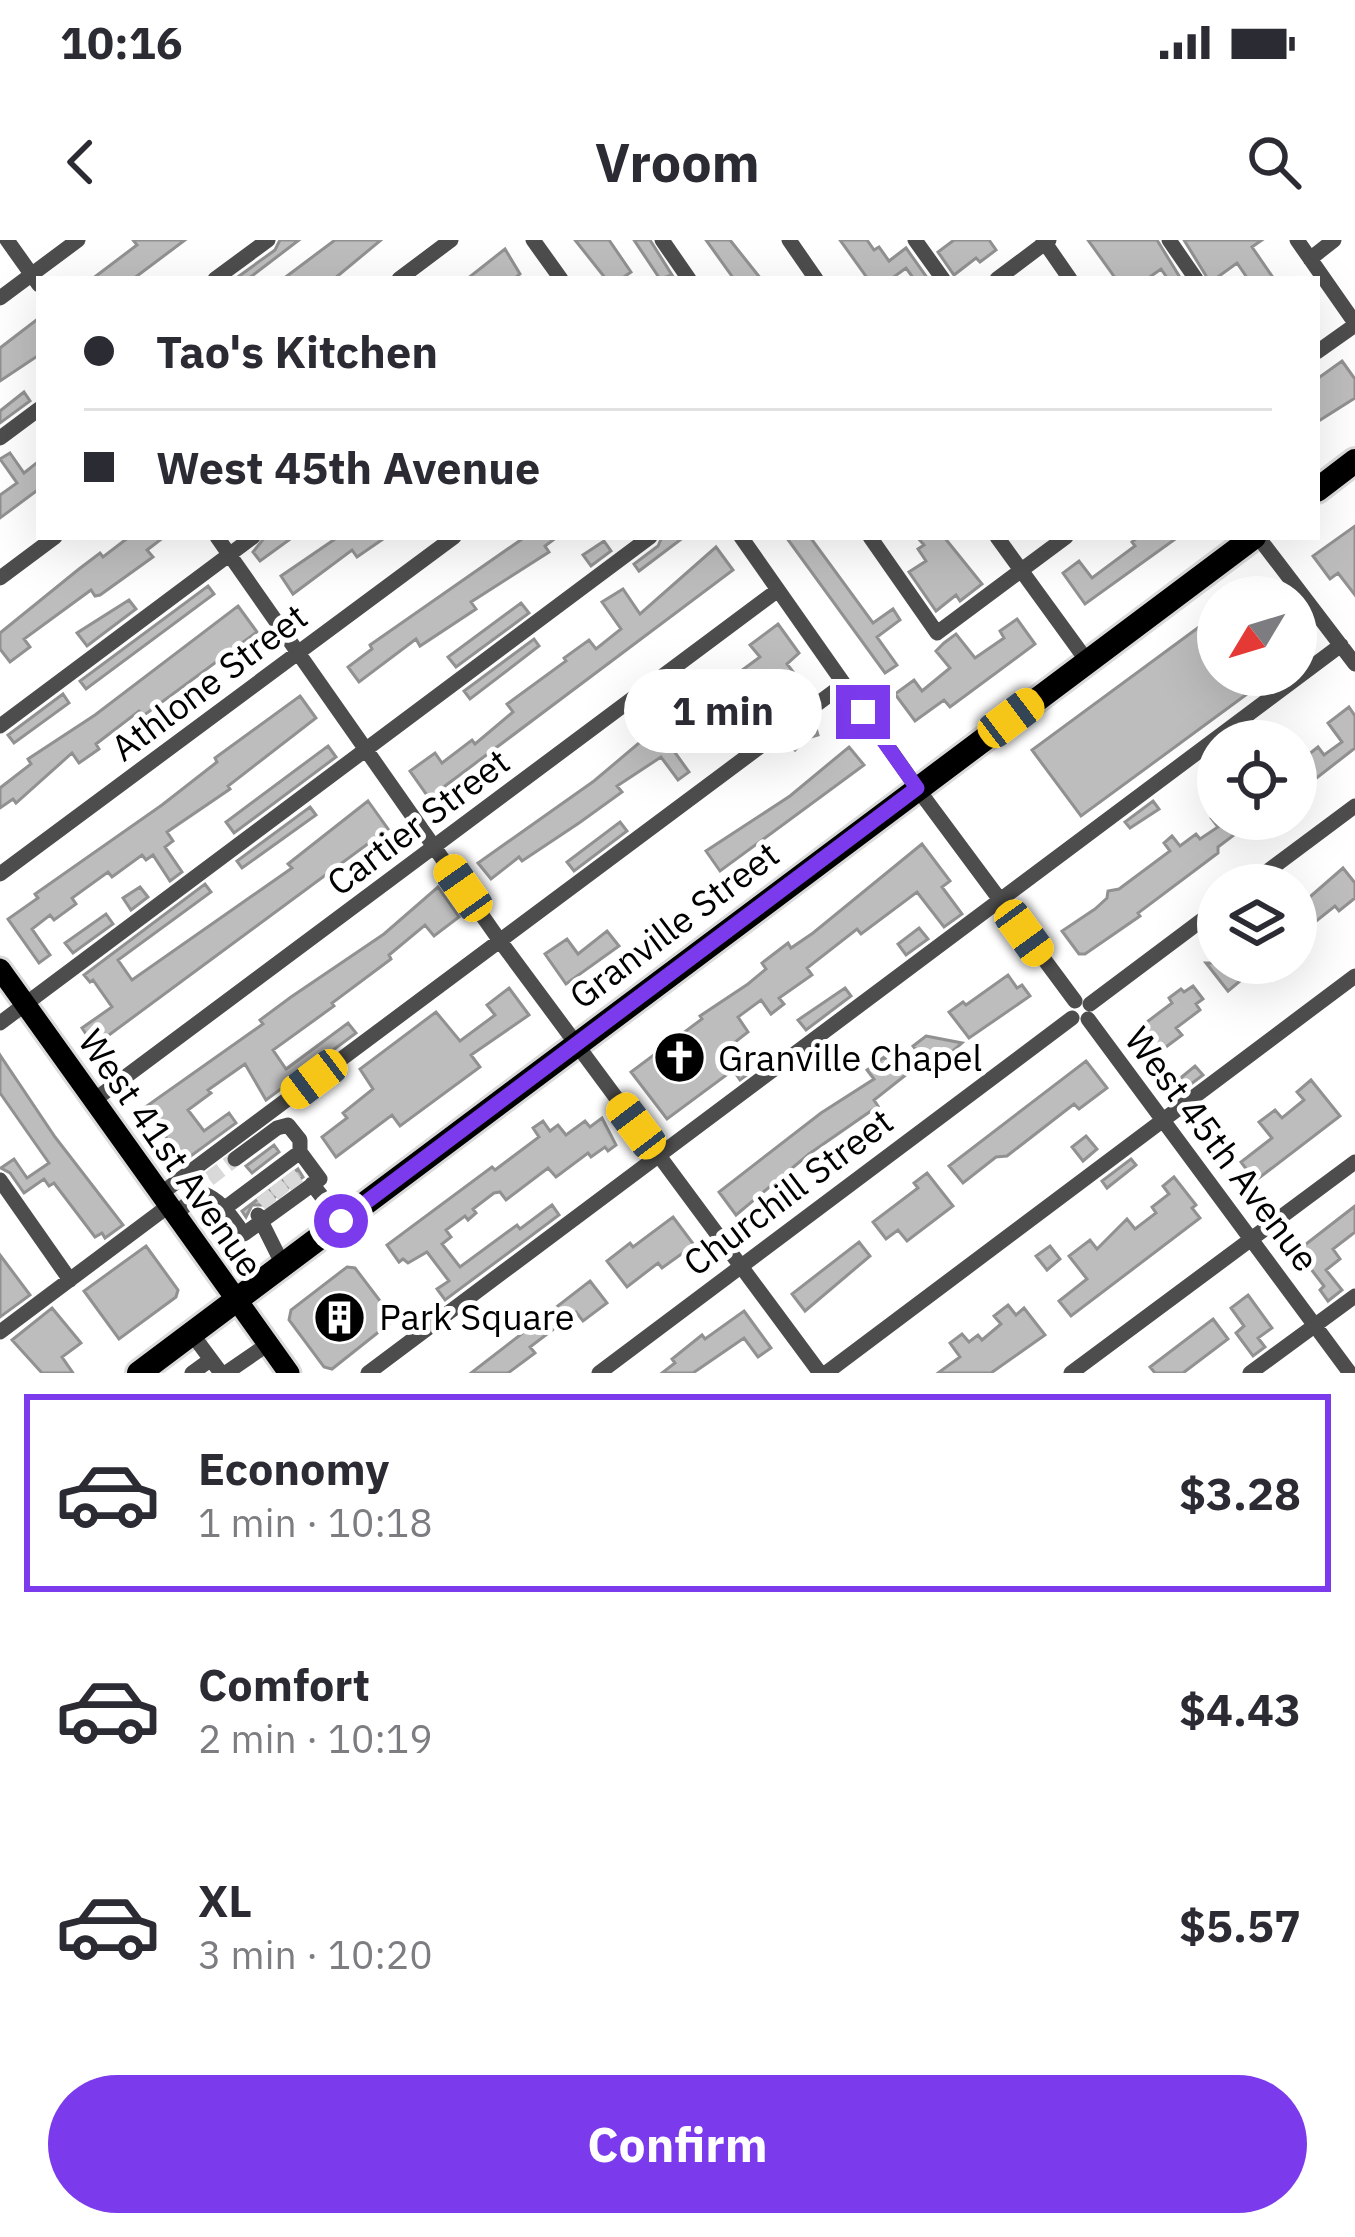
<!DOCTYPE html>
<html lang="en">
<head>
<meta charset="utf-8">
<style>
  :root { --surface:#fff; --page:#f7f7f7; --text:#2b2b33; --muted:#7c7c81; --line:#e1e1e2; --accent:#7c3aed }
  body { margin:0; font-family:"IBM Plex Sans",sans-serif; background:var(--page); color:var(--text); height:100vh; display:flex; flex-direction:column; font-size:45px; white-space:nowrap }
  * { box-sizing:border-box; margin:0 }
  p { font-size:39px; color:var(--muted) }
  .icon { flex:none; width:66px; height:66px; fill:none; stroke:currentColor; stroke-width:2; stroke-linecap:round; stroke-linejoin:round }
  .map { position:relative; height:1133px; overflow:hidden }
  .details { display:flex; flex-direction:column; background:var(--surface); flex:1 }
  .details>* { flex:none }
  .top-card { position:absolute; left:36px; top:36px; width:1284px; height:264px; border-radius:0px; box-shadow:0 12px 48px #0002; display:grid; align-content:center; height:264px; padding:0 48px; background:var(--surface) }
  .needle { width:78px; rotate:232deg }
  .buttons { position:absolute; left:1197px; top:336px; display:grid; gap:24px }
  .buttons a { display:grid; place-items:center; width:120px; height:120px; border-radius:50%; background:var(--surface); box-shadow:0 12px 48px #0002; font-size:60px }
  .end { position:absolute; width:54px; height:54px; margin:-27px; border:15px solid #7c3aed; background:#fff; box-shadow:0 0 0 6px #fff }
  .from { border-radius:50% }
  .bubble { position:absolute; height:84px; border-radius:42px; background:var(--surface); box-shadow:0 12px 48px #0002; font-size:39px; font-weight:700; line-height:84px; text-align:center }
  .car { position:absolute; width:36px; height:72px; margin:-36px -18px; border-radius:15px; box-shadow:0 0 9px 3px #0007; background:linear-gradient(#f5c518 24%,#345 0 40%,#f5c518 0 76%,#345 0 86%,#f5c518 0) }
  .top-card b { display:flex; align-items:center; gap:42px; height:114px; font-size:45px }
  .top-card b+b { border-top:3px solid var(--line) }
  .top-card i { width:30px; height:30px; background:var(--text) }
  ul { padding:21px 0 0; list-style:none }
  li { display:flex; align-items:center; gap:36px; height:198px; margin:0 24px 18px; padding:0 24px; border:6px solid transparent; border-radius:0px }
  li div { flex:1 }
  li b { display:block; font-size:45px }
  li em { font-style:normal; font-weight:700 }
  li.current { border-color:var(--accent) }
  li>.icon { width:108px; height:108px; stroke-width:1.5 }
  .primary-button { display:flex; gap:24px; margin-top:auto; padding:24px 48px }
  .primary-button a { flex:1; height:138px; border-radius:72px; background:var(--accent); color:#fff; font-size:48px; font-weight:700; line-height:138px; text-align:center }
  .status { display:flex; justify-content:space-between; align-items:center; height:84px; padding:0 60px; background:var(--surface); direction:ltr }
  .status svg { height:33px; fill:currentColor }
  header { display:flex; justify-content:space-between; align-items:center; height:156px; padding:0 48px; background:var(--surface); font-size:54px; font-weight:700 }
  .map>svg:first-child { display:block }
</style>
</head>
<body>
<div class="status"><b>10:16</b><svg viewBox="0 0 49 12"><path d="M0 12V9h3v3zM5 12V6h3v6zM10 12V3h3v9zM15 12V0h3v12zM26 1h20v11H26zM47 4h2v5h-2z"/></svg></div>
<header><svg class="icon" aria-label="back" viewBox="0 0 24 24"><path d="M15 5l-7 7 7 7"/></svg>Vroom<svg class="icon" aria-label="search" viewBox="0 0 24 24"><circle cx="10" cy="10" r="6"/><path d="M15 15l6 6"/></svg></header>
<div class="map">
<svg width="1355" height="1133" viewBox="0 0 1355 1133">
  <rect width="100%" height="100%" fill="#fff"/>
  <path fill="#bdbdbd" stroke="#919191" stroke-width="3" d="M133 0H185L133 39H92L137 5Z
    M280 0H299L248 39H235L275 10Z
    M335 0H381L334 39H283Z
    M575 0H609L631 32 621 39H606Z
    M634 0H650L672 35 660 39Z
    M706 0H730L761 39H734Z
    M840 0H867L874 10 879 7 889 21 906 8 928 39H914L906 28 891 39H868Z
    M954 0H989L996 10 980 22 976 18 954 35 938 12Z
    M1088 0H1157L1181 39H1168L1161 29 1147 39H1116Z
    M1184 0H1262L1252 7 1274 39H1248L1237 23 1215 39H1208Z
    M505 9 520 34 514 39H467Z
    M39 78V115L0 141V108Z
    M1342 121 1355 139V158L1317 182V139Z
    M24 152 30 161 0 183V171Z
    M10 213 24 233 39 221V249L0 278V255L17 243 0 219Z
    M1355 286V355L1338 333 1330 339 1313 316Z
    M129 297H164L147 310 153 317 100 355 95 356 91 350 24 399 30 407 10 422 0 409V393L79 329 100 313 103 317Z
    M265 297H293L260 321 253 312Z
    M338 297H386L357 317 352 310 293 354 281 336Z
    M525 297H557L545 306 549 312 471 362 476 369 420 406 416 399 359 442 348 427 372 409 370 405Z
    M662 297H684L639 331 634 324 658 306Z
    M786 297H810L873 383 893 369 900 380 877 397 897 425 885 433Z
    M917 297H944L982 344 960 361 956 355 936 371 909 332 926 321 918 309 924 305Z
    M1138 297H1178L1085 364 1063 333 1079 321 1092 338 1135 306 1132 302Z
    M604 301 611 311 591 326 583 315Z
    M716 307 733 330 429 558 410 531 435 513 442 523 472 500 475 504 513 472 507 464 566 421 564 418 589 400 596 409 621 389 602 362 623 349 640 374Z
    M208 346 214 354 86 449 80 441Z
    M129 360 136 369 87 406 77 393Z
    M521 363 529 373 456 427 448 417Z
    M238 366 257 392 143 476 139 471 96 504 99 509 79 523 72 513 16 563 13 559 0 568V548L31 524 28 519 95 475Z
    M1218 373V435H1273L1081 576 1032 510Z
    M1017 379 1035 404 950 467 944 460 915 481 895 454 914 440 922 451 950 428 936 411 944 403 956 394 975 418 1004 398 1000 391Z
    M778 384 799 413 787 424 797 437 782 448 771 433 742 455 757 475 736 491 721 469 671 507 689 532 678 540 661 517 617 546 622 552 579 583 522 621 519 617 491 639 478 623 594 541 652 492 654 495 760 417 750 405Z
    M534 399 539 406 470 459 464 451Z
    M63 454 69 463 14 503 8 495Z
    M300 456 316 478 228 546 230 549 167 592 173 601 165 607 182 632 170 641 153 615 146 620 142 615 112 637 108 632 72 658 76 664 54 680 50 675 32 689 50 715 39 723 8 679 38 658 35 654 162 565 217 522 215 518Z
    M1349 467 1355 476V508L1296 554 1299 522 1318 507 1324 515 1342 502 1328 483Z
    M814 482 818 495 804 499 795 510 786 502Z
    M328 506 336 517 234 593 226 582Z
    M849 507 864 525 720 631 706 611 790 556Z
    M368 561 388 589 94 806 82 788 112 767 93 740 90 742 84 735 205 644 211 652 118 720 132 740 292 628 288 624Z
    M1153 561 1159 569 1130 588 1125 582Z
    M310 567 316 575 242 628 237 621Z
    M1212 579H1255L1218 607V613L1138 673 1140 676 1085 714H1079L1062 691 1095 669 1107 658 1108 651 1119 649 1170 611 1164 603 1172 596 1180 606 1196 594 1200 599 1218 587Z
    M620 582 627 591 574 631 567 622Z
    M922 604 950 641 942 647 962 674 944 687 917 652 861 694 857 689 807 728 812 735 779 758 784 764 771 774 761 760 738 777 748 792 730 806 741 821 747 818 755 829 740 840 733 830 667 879 631 832 702 779 700 776 748 744 766 729 762 723 788 703 791 708 813 693Z
    M1343 628 1355 643V658L1339 671 1335 666 1305 690 1296 679V669Z
    M140 647 148 657 131 670 123 658Z
    M438 647 459 677 434 696 425 685 389 715 391 719 332 763 334 766 273 810 286 829 348 783 356 793 266 860 245 824 208 850 211 853 188 870 204 891 229 873 236 883 184 921 144 868 263 784 260 780 291 757 384 694Z
    M106 674 113 684 73 713 65 703Z
    M919 688 928 699 906 715 898 704Z
    M607 691 619 706 566 744 545 714 567 699 578 714Z
    M1206 723H1246L1252 731 1228 751Z
    M1008 735 1017 748 1022 745 1030 756 969 798 949 772 963 762 966 765Z
    M1193 746 1203 759 1196 764 1200 770 1176 788 1182 795 1154 816 1135 791 1172 763 1169 758 1181 749 1184 752Z
    M509 748 529 775 471 815 480 827 400 886 392 875 336 917 322 897 347 878 343 873 373 849 360 829 436 772 460 801 495 775 487 765Z
    M845 748 851 756 806 790 798 780Z
    M926 796 962 803 931 830 913 806Z
    M0 815 55 897 123 985 105 998 102 993 95 997 54 943 49 946 44 939 24 953 10 933 1 928 14 919 27 938 49 923 0 853Z
    M884 817 892 828 898 823 907 834 874 860 878 866 809 914 736 975 719 952 821 873 874 839 867 830Z
    M1086 821 1107 848 1079 869 1074 864 1007 916 996 917 963 943 949 926Z
    M1195 826 1203 835 1179 853 1172 845Z
    M1311 840 1340 876 1255 941 1241 922 1272 898 1259 882 1275 870 1282 878 1304 860 1297 852Z
    M602 878 616 905 608 911 605 907 591 917 588 913 556 937 548 928 506 960 500 952 494 953 473 969 476 973 468 980 465 976 446 990 451 997 442 1004 460 1027 517 985 520 989 552 965 559 975 445 1060 437 1049 449 1041 427 1012 408 1023 403 1019 399 1022 387 1005 492 927 495 930 539 897 533 888 543 881 550 891 558 885 566 895 585 881 590 887Z
    M1086 896 1097 909 1083 921 1072 907Z
    M274 905 279 912 252 933 246 926Z
    M1131 919 1136 925 1107 948 1102 941Z
    M298 929 303 937 264 965H252L246 977 242 971Z
    M927 933 953 966 907 1001 898 990 886 999 873 982 918 948 914 943Z
    M1174 937 1196 965 1192 968 1200 978 1071 1076 1059 1061 1087 1039 1069 1016 1090 1000 1097 1009 1127 979 1135 989 1156 973 1152 967 1169 954 1163 946Z
    M1355 966V992L1333 1009 1340 1019 1326 1030 1342 1050 1328 1061 1320 1050 1324 1046 1297 1011Z
    M673 977 694 1005 662 1028 658 1023 627 1047 607 1021 630 1003 633 1007Z
    M859 1002 870 1016 805 1071 792 1054Z
    M146 1006 178 1050 176 1057 119 1099 84 1051Z
    M1050 1006 1060 1019 1047 1030 1036 1016Z
    M0 1015 30 1055 0 1077Z
    M347 1027 355 1028 390 1074V1083L332 1129 324 1127 289 1080 291 1070Z
    M590 1041 607 1063 583 1081 576 1072 530 1107 535 1113 508 1133H471Z
    M1248 1055 1272 1088 1258 1098 1265 1107 1253 1116 1236 1093 1244 1086 1231 1068Z
    M1008 1065 1016 1075 1024 1068 1045 1095 991 1133H938L960 1117 950 1103 962 1094 969 1102 978 1095 982 1100 1001 1084 994 1076Z
    M52 1068 81 1103 62 1117 73 1133H42L12 1100Z
    M744 1071 771 1108 758 1117 744 1098 693 1133H662L675 1123 672 1119 702 1095 705 1099Z
    M1213 1079 1228 1099 1183 1133H1155L1150 1127Z"/>
  <g fill="none" stroke-linecap="round" stroke-linejoin="round">
    <path stroke="#d9d9d9" stroke-width="15" stroke-dasharray="15 8" stroke-linecap="butt" d="M288 934 297 946
      M209 939 235 919
      M275 944 284 955
      M262 954 271 965"/>
    <defs>
      <path id="major" d="M0 729 289 1133"/>
      <path id="highway" d="M1317 250 1355 221
        M139 1133 1254 297"/>
    </defs>
    <use href="#major" stroke="#dbdbdb" stroke-width="27"/>
    <use href="#highway" stroke="#dbdbdb" stroke-width="30"/>
    <path stroke="#4d4d4d" stroke-width="15" d="M7 0 39 45
      M533 0 561 39
      M662 0 689 39
      M789 0 816 39
      M915 0 943 39
      M1043 0 1070 39
      M1169 0 1196 39
      M1297 0 1355 83
      M1310 19 1334 0
      M215 39 268 0
      M399 39 451 0
      M997 39 1049 0
      M0 58 78 0
      M1317 112 1355 85
      M0 198 39 169
      M217 297 500 701 820 1133
      M741 297 917 548 1075 761
      M870 297 937 393 1066 297
      M997 297 1087 421
      M1258 297 1355 424
      M0 338 55 297
      M0 486 253 297
      M0 634 454 297
      M1249 645 1355 566
      M1090 764 1218 668
      M1088 779 1350 1133
      M0 783 650 297
      M93 861 778 350
      M235 919 277 888 288 885 300 900V912
      M0 940 70 1040
      M312 944 341 981
      M159 955 844 444
      M173 975 202 953C223 961 231 977 244 994L320 939 300 912 225 968
      M258 975 283 1025
      M0 1092 167 967
      M192 1094 221 1133
      M192 1133 210 1120
      M226 1133 268 1104
      M368 1133 1341 405
      M599 1133 1072 778
      M826 1133 1355 736
      M1071 1133 1355 922
      M1250 1133 1355 1056"/>
    <use href="#major" stroke="#000" stroke-width="21"/>
    <use href="#highway" stroke="#000" stroke-width="24"/>
  </g>
  <g fill="none" stroke-linecap="round" stroke-linejoin="round">
    <path stroke="#7c3aed" stroke-width="15" d="M341 981 917 548 863 472"/>
  </g>
  <defs>
    <symbol id="church-disc" viewBox="-11 -11 22 22"><circle r="9.5" fill="#000" stroke="#fff"/><path d="M-1.2-6h2.4v3.5h3.3v2.4h-3.3V6h-2.4V-.1h-3.3v-2.4h3.3Z" fill="#fff"/></symbol>
    <symbol id="building-disc" viewBox="-11 -11 22 22"><circle r="9.5" fill="#000" stroke="#fff"/><path d="M-4-6H4V6H1V3H-1V6H-4ZM-2.5-4.3h1.7v1.8h-1.7ZM.8-4.3h1.7v1.8H.8ZM-2.5-1h1.7V.8h-1.7ZM.8-1h1.7V.8H.8Z" fill="#fff"/></symbol>
  </defs>
  <g fill-rule="evenodd">
    <use href="#church-disc" x="650" y="788" width="59" height="59"/>
    <use href="#building-disc" x="310" y="1048" width="59" height="59"/>
  </g>
  <g text-anchor="middle" stroke-width="10" stroke-linejoin="round" paint-order="stroke">
    <g font-size="36" fill="#000" stroke="#fff">
      <text transform="translate(209 442) rotate(-37)" y="13">Athlone Street</text>
      <text transform="translate(418 582) rotate(-37)" y="13">Cartier Street</text>
      <text transform="translate(674 685) rotate(-37)" y="13">Granville Street</text>
      <text transform="translate(1222 909) rotate(53)" y="13">West 45th Avenue</text>
      <text transform="translate(171 913) rotate(55)" y="13">West 41st Avenue</text>
      <text transform="translate(788 952) rotate(-37)" y="13">Churchill Street</text>
    </g>
    <g font-size="36" fill="#000" stroke="#fff" text-anchor="start">
      <text x="718" y="831">Granville Chapel</text>
      <text x="379" y="1090">Park Square</text>
    </g>
  </g>
</svg>
<div class="buttons">
<a><svg class="needle" viewBox="-14 -14 28 28"><path d="M0-13l5 13h-10z" fill="#e53935"/><path d="M0 13l5-13h-10z" fill="#7c7c81"/></svg></a>
<a><svg class="icon" aria-label="locate" viewBox="0 0 24 24"><circle cx="12" cy="12" r="6"/><path d="M12 2v4M12 18v4M2 12h4M18 12h4"/></svg></a>
<a><svg class="icon" aria-label="layers" viewBox="0 0 24 24"><path d="M12 4l9 5-9 5-9-5zM3 14l9 5 9-5"/></svg></a>
</div>
<i class="end from" style="left:341px;top:981px"></i>
<i class="end" style="left:863px;top:472px"></i>
<div class="bubble" style="left:624px;top:429px;width:198px">1 min</div>
<i class="car" style="left:1011px;top:478px;rotate:53deg"></i>
<i class="car" style="left:463px;top:648px;rotate:325deg"></i>
<i class="car" style="left:1024px;top:693px;rotate:144deg"></i>
<i class="car" style="left:314px;top:839px;rotate:233deg"></i>
<i class="car" style="left:636px;top:886px;rotate:323deg"></i>
<div class="top-card">
<b><i class="from"></i>Tao's Kitchen</b>
<b><i></i>West 45th Avenue</b>
</div>
</div>
<section class="details">
<ul>
<li class="current"><svg class="icon" aria-label="car" viewBox="0 0 24 24"><path d="M5 17H2v-5l4-1 3-4h7l3 4 3 1v5h-3M9 17h6M6 11h13"/><circle cx="7" cy="17" r="2"/><circle cx="17" cy="17" r="2"/></svg><div><b>Economy</b><p>1 min · 10:18</p></div><em>$3.28</em></li>
<li><svg class="icon" aria-label="car" viewBox="0 0 24 24"><path d="M5 17H2v-5l4-1 3-4h7l3 4 3 1v5h-3M9 17h6M6 11h13"/><circle cx="7" cy="17" r="2"/><circle cx="17" cy="17" r="2"/></svg><div><b>Comfort</b><p>2 min · 10:19</p></div><em>$4.43</em></li>
<li><svg class="icon" aria-label="car" viewBox="0 0 24 24"><path d="M5 17H2v-5l4-1 3-4h7l3 4 3 1v5h-3M9 17h6M6 11h13"/><circle cx="7" cy="17" r="2"/><circle cx="17" cy="17" r="2"/></svg><div><b>XL</b><p>3 min · 10:20</p></div><em>$5.57</em></li>
</ul>
<div class="primary-button"><a>Confirm</a></div>
</section>
</body>
</html>
